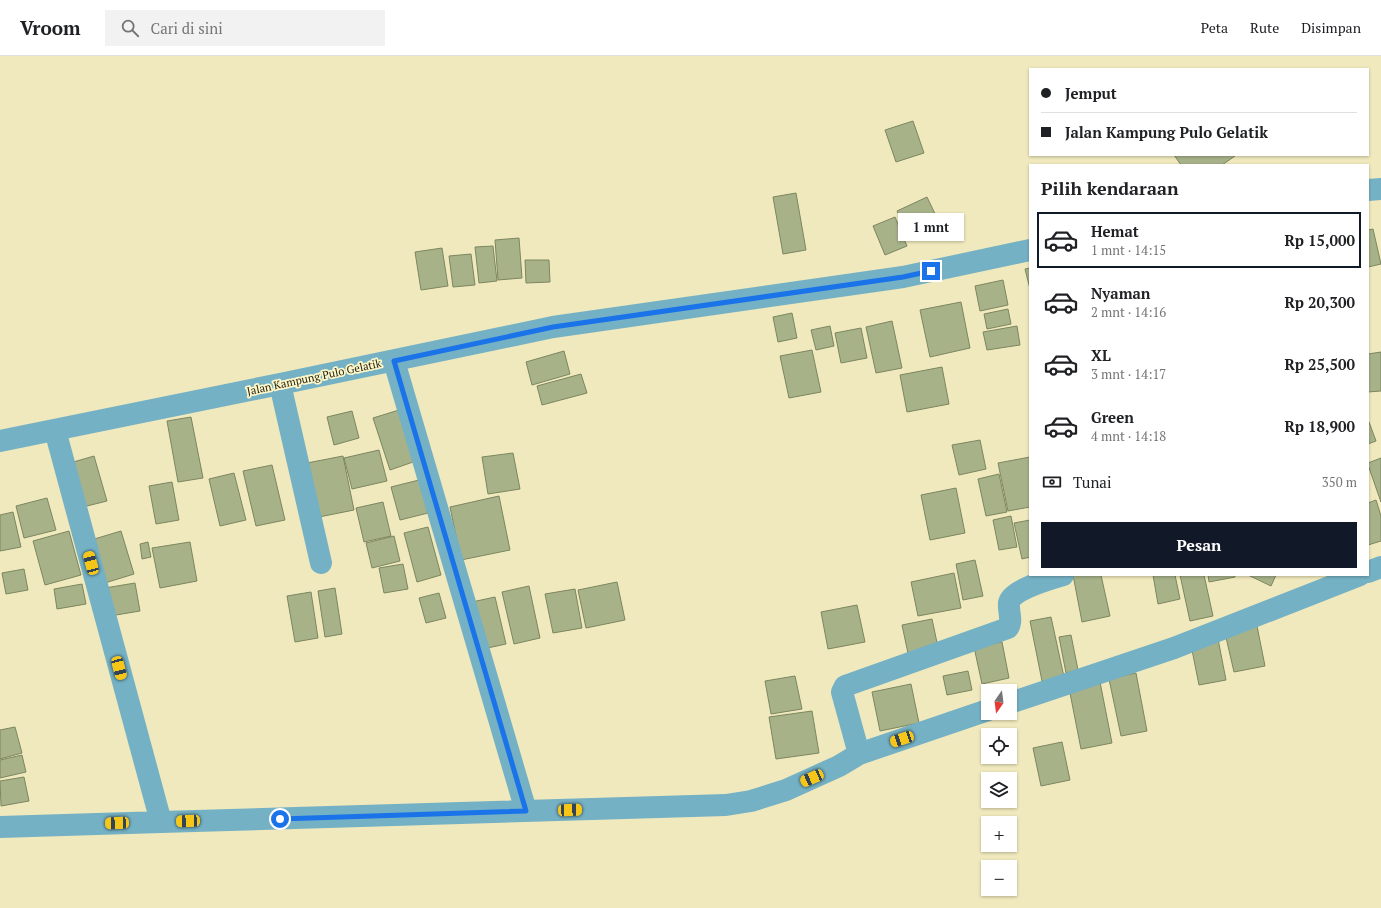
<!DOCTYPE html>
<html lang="id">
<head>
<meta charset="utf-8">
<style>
  :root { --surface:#fff; --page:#f2f2f2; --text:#202124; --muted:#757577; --line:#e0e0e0; --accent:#111827 }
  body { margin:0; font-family:"PT Serif",serif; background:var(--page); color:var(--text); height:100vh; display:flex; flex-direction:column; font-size:15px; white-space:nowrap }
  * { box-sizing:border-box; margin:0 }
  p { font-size:13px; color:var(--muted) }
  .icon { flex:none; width:22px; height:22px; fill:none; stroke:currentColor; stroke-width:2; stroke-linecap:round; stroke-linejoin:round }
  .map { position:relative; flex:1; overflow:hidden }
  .details { position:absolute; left:1029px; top:108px; width:340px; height:412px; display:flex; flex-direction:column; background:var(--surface); border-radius:0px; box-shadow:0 1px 3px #0004 }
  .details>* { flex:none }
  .banner { position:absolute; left:1029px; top:12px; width:340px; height:88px; border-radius:0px; box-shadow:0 1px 3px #0004; display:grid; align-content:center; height:88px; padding:0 12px; background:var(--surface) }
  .needle { width:26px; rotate:194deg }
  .controls { position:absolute; left:981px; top:628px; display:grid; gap:8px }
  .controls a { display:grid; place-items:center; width:36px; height:36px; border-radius:0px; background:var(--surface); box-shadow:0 1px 3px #0004; font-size:20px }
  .end { position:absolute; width:18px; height:18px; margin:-9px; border:5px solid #1a73e8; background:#fff; box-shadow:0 0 0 2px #fff }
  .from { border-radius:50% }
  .bubble { position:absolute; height:28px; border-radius:0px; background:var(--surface); box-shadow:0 1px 3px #0004; font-size:13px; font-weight:700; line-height:28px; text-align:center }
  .car { position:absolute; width:12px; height:24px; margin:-12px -6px; border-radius:5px; box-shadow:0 0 3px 1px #0007; background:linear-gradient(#f5c518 24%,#345 0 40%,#f5c518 0 76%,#345 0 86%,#f5c518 0) }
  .banner b { display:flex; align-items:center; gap:14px; height:38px; font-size:15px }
  .banner b+b { border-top:1px solid var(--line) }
  .banner i { width:10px; height:10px; background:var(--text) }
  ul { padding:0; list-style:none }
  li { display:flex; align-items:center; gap:12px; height:56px; margin:0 8px 6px; padding:0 4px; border:2px solid transparent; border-radius:0px }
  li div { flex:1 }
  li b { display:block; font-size:15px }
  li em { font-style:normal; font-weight:700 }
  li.on { border-color:var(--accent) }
  li>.icon { width:36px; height:36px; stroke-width:1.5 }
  h2 { padding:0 12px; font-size:18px; line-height:48px }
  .pay { display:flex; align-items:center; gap:10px; height:44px; padding:0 12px; font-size:15px }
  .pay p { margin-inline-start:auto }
  .cta { display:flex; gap:8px; margin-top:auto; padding:8px 12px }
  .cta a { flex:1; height:46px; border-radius:0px; background:var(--accent); color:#fff; font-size:16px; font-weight:700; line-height:46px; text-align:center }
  header { display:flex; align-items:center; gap:24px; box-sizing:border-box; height:56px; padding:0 20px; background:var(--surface); border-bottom:1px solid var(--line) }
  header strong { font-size:19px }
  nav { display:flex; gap:22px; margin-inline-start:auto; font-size:14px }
  .search { width:280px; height:36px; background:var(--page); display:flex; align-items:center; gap:10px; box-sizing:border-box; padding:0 14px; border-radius:0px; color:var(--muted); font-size:15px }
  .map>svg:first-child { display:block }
</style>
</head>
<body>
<header>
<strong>Vroom</strong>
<div class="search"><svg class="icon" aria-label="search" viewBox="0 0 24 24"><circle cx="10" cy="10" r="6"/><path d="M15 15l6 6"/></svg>Cari di sini</div>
<nav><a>Peta</a><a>Rute</a><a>Disimpan</a></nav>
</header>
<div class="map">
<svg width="1381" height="852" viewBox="0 0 1381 852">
  <rect width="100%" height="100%" fill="#f0e9bd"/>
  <path fill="#a7b289" stroke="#7c865f" d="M913 65 924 97 896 106 885 74Z
    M1174 99H1234L1235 100 1222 109H1181Z
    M796 137 806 194 783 198 773 141Z
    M927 141 939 166 909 180 897 155Z
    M895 161 907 190 885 199 873 170Z
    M1373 173 1381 208 1368 211V174Z
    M519 182 522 222 498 224 495 184Z
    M493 190 497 225 479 227 475 191Z
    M442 192 448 230 421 234 415 196Z
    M471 198 475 229 453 231 449 200Z
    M525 204H549L550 226 526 227Z
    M1030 212V233L1025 213Z
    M1003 224 1008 249 980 255 975 230Z
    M961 246 970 292 930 301 920 254Z
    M1008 253 1011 268 987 273 984 258Z
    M792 257 797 282 778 286 773 261Z
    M892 265 902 312 876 317 866 271Z
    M830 270 834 290 816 294 811 274Z
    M1017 270 1020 289 987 294 983 276Z
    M861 272 867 302 841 307 835 277Z
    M812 294 821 336 789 342 780 300Z
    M564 295 570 318 532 329 526 306Z
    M1381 296V335L1368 336V298Z
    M942 311 949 348 907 356 900 319Z
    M581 318 587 337 542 349 537 330Z
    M399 354 416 405 390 414 373 362Z
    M352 355 359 382 334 389 327 361Z
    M191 361 203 422 178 426 167 365Z
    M1369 366 1376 385 1368 388V367Z
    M980 384 986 413 959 419 952 389Z
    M379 394 387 425 352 433 344 402Z
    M513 397 520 433 488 438 482 401Z
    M94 400 107 445 83 451 70 407Z
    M343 400 354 454 319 461 307 407Z
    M1030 401V451L1008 455 998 407Z
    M1381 402V446L1368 409V407Z
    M272 409 285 464 256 470 243 415Z
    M234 417 246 464 220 470 209 423Z
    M999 418 1007 456 986 460 978 423Z
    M419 424 428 457 400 464 391 431Z
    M172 426 179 464 156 468 149 430Z
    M956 432 965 477 930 484 921 439Z
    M499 440 510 494 461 504 450 451Z
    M47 442 56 474 24 482 16 450Z
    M1376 444 1381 460V485L1368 489V447Z
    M383 446 391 480 364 486 356 452Z
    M13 456 21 491 0 495V459Z
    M1011 460 1017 491 999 494 993 464Z
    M1030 464V501L1022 503 1014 467Z
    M428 471 441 519 417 526 404 477Z
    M69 475 81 519 45 529 33 485Z
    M121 475 134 518 105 527 91 484Z
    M394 480 400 505 372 512 366 487Z
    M148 486 151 501 142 503 140 488Z
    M190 486 197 525 160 532 152 492Z
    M975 504 983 540 963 544 956 508Z
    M403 508 408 533 384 537 379 512Z
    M24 513 28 534 6 538 2 517Z
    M954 517 961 552 918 560 911 526Z
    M1073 519H1101L1110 560 1082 566Z
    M1153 519H1175L1180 543 1158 548Z
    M1180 519H1204L1213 560 1190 565Z
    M1208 519H1235V521L1209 526Z
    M1248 519H1276L1271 530Z
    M617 526 625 564 586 572 578 534Z
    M135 527 140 555 110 560 105 532Z
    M82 528 86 548 57 553 54 533Z
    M529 530 540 582 514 588 502 536Z
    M335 532 342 578 325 581 318 535Z
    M575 533 582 572 553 577 545 538Z
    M311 536 318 582 295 586 287 540Z
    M439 537 446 562 426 567 419 542Z
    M495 541 506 588 483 593 472 546Z
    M857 549 865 586 828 593 821 556Z
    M1051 561 1064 621 1042 625 1030 565Z
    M932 563 939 596 909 602 902 569Z
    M1257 570 1265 610 1234 616 1225 577Z
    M1071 579 1078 614 1066 617 1059 581Z
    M1218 583 1226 624 1199 629 1191 589Z
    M1002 586 1009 622 982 628 974 591Z
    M968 615 972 634 947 639 943 620Z
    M1136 617 1147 675 1121 680 1109 623Z
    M795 620 802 653 771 658 765 625Z
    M1100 626 1112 687 1081 693 1069 632Z
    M911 628 919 667 880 675 872 636Z
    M812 655 819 697 776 703 769 661Z
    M15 671 22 697 0 703V674Z
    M1062 686 1070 724 1041 730 1033 692Z
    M22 699 26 716 0 722V704Z
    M24 721 29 745 1 750 0 725Z"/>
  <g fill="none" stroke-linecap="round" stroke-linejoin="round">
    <path stroke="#75b1c4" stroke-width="22" d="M1368 134 1381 133
      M394 305 526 755
      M280 328 321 507
      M55 374 161 766 726 749 751 745 786 734 839 710 859 698 842 636 845 630 1008 572C1013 564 1008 556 1009 547 1010 534 1051 523 1063 519
      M0 385 280 328 553 271 903 221 1030 194
      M1368 516 1381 511
      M1010 647 1174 592 1360 519
      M859 698 988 654
      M0 771 161 766"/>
  </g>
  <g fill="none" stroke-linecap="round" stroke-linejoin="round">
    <path stroke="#1a73e8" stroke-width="5" d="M280 763 526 755 394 305 553 271 903 221 931 215"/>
  </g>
  <g text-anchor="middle" stroke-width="3.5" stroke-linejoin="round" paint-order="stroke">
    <g font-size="11" fill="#201e0d" stroke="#fdf7ca">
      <text transform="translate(314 321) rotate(-12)" y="4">Jalan Kampung Pulo Gelatik</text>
    </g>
  </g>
</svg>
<div class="controls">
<a><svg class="needle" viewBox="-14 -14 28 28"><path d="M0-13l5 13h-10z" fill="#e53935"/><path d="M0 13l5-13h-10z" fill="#757577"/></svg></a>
<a><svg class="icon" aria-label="locate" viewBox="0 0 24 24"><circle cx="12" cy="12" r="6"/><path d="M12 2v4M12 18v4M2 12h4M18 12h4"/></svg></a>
<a><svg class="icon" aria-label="layers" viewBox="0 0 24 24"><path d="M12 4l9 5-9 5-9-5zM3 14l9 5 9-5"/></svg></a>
<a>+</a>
<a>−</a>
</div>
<i class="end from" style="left:280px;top:763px"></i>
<i class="end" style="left:931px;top:215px"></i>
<div class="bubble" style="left:898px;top:157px;width:66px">1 mnt</div>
<i class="car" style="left:91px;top:507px;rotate:345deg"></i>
<i class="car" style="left:119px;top:612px;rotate:165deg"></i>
<i class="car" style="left:902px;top:683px;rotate:252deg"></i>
<i class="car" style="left:812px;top:722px;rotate:246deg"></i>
<i class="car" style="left:570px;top:754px;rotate:88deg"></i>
<i class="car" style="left:188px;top:765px;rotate:268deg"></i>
<i class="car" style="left:117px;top:767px;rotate:268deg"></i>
<div class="banner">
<b><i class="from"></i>Jemput</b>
<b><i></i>Jalan Kampung Pulo Gelatik</b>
</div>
<section class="details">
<h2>Pilih kendaraan</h2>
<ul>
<li class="on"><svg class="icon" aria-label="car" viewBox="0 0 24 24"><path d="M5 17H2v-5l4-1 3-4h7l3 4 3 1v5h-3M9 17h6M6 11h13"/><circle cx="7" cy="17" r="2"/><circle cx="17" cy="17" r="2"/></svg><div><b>Hemat</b><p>1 mnt · 14:15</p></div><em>Rp 15,000</em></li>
<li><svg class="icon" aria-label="car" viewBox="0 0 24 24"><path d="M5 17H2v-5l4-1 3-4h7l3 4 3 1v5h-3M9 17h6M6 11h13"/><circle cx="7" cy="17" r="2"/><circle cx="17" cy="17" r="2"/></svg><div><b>Nyaman</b><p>2 mnt · 14:16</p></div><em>Rp 20,300</em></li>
<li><svg class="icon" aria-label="car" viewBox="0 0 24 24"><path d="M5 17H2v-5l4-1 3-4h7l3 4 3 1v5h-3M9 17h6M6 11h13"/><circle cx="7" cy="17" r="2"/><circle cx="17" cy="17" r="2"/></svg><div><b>XL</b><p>3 mnt · 14:17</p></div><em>Rp 25,500</em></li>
<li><svg class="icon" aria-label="car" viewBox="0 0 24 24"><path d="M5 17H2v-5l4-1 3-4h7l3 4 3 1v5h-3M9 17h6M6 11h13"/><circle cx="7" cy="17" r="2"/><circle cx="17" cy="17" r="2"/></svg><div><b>Green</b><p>4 mnt · 14:18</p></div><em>Rp 18,900</em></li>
</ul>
<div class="pay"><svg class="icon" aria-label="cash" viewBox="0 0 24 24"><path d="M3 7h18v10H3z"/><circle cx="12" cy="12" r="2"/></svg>Tunai<p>350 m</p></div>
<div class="cta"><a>Pesan</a></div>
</section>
</div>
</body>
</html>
